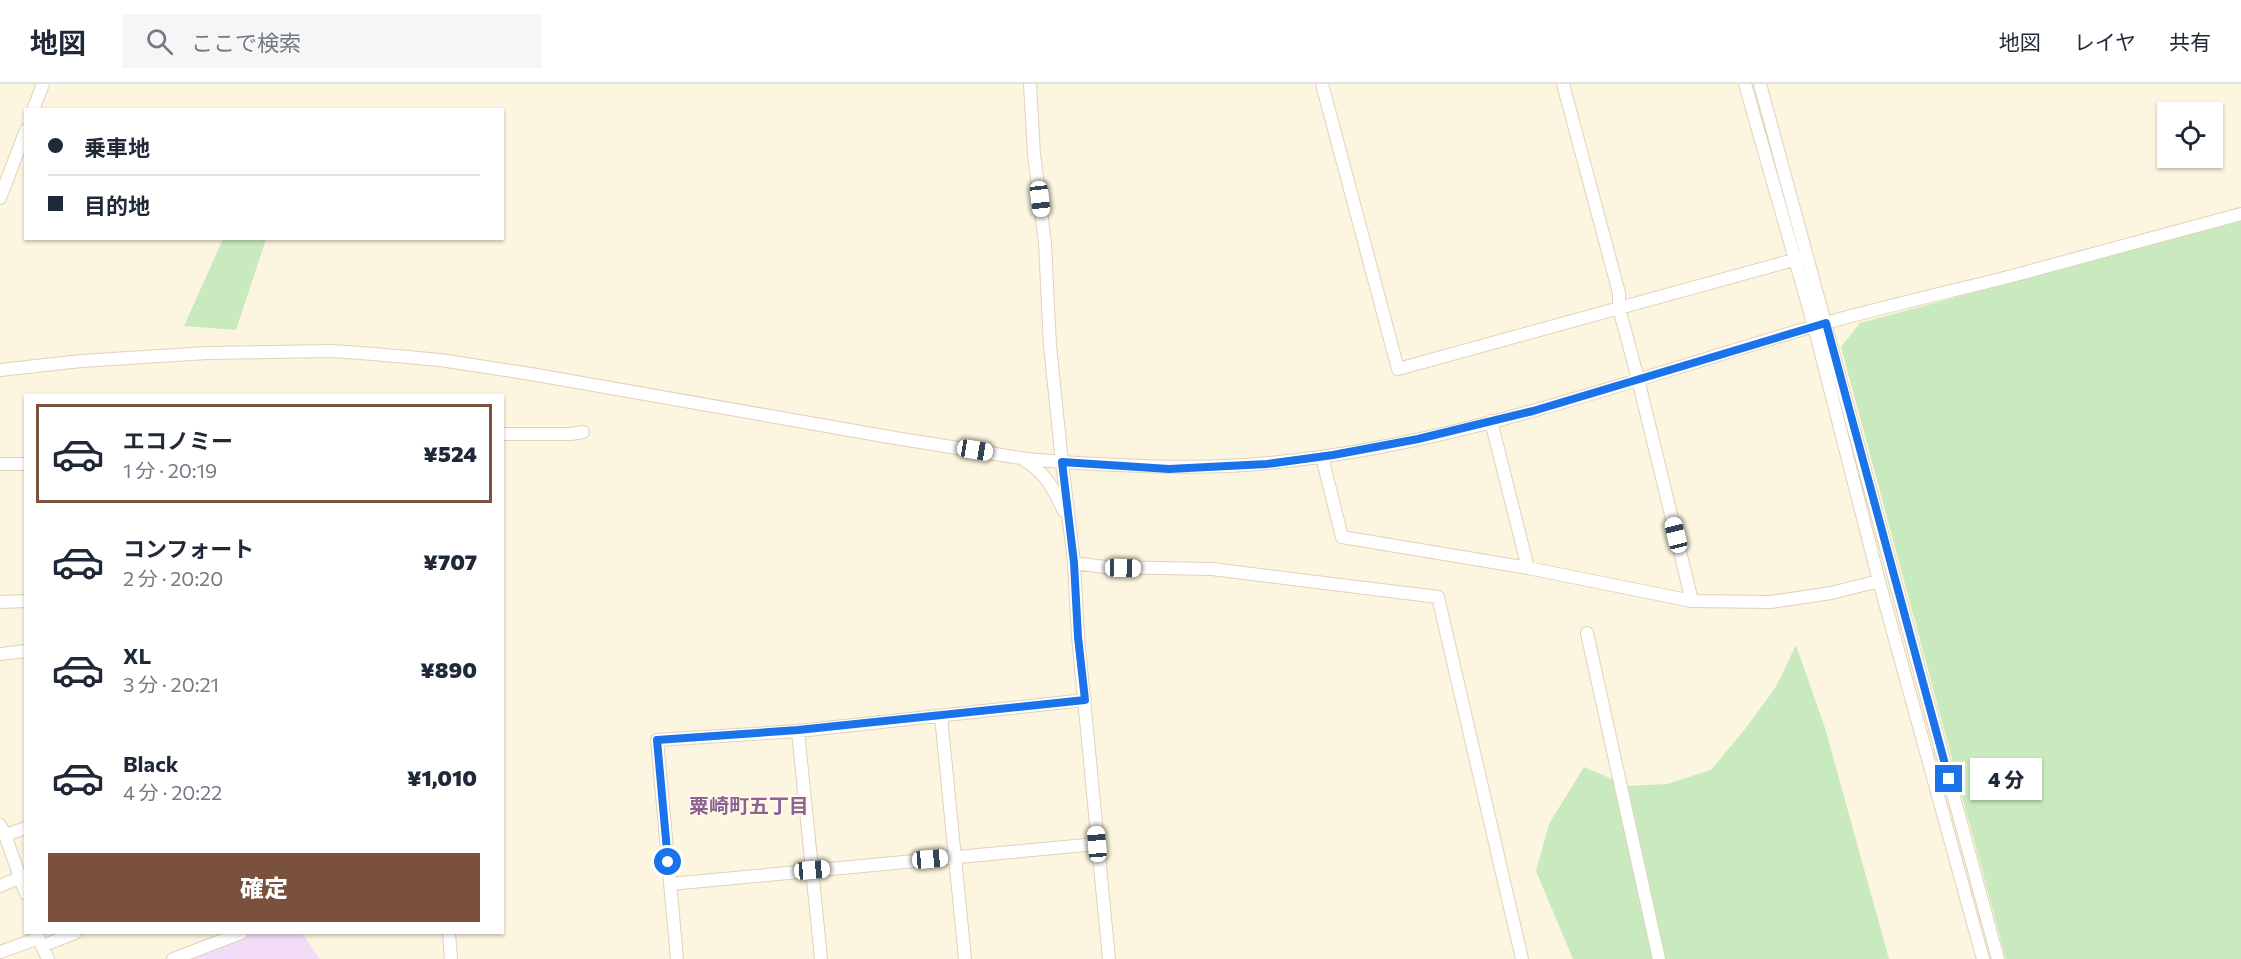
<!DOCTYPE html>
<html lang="ja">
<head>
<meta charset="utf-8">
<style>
  :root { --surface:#fff; --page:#f6f6f7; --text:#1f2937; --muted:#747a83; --line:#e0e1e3; --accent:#79513c }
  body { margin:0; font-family:Commissioner,"Noto Sans JP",sans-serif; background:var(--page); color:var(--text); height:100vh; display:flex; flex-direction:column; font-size:22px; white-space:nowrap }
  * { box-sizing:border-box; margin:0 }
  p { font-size:20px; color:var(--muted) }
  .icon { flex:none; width:33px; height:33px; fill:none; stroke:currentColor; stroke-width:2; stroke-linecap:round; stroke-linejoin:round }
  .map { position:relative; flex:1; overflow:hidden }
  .details { position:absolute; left:24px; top:310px; width:480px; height:540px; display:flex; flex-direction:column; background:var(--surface); border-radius:0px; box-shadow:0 2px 4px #0004 }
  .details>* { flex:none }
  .guide { position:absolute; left:24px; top:24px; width:480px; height:132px; border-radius:0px; box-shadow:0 2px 4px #0004; display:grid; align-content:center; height:132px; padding:0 24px; background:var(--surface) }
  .tools { position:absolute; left:2157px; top:18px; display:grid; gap:12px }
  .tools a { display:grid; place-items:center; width:66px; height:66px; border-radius:0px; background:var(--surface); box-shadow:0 2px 4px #0004; font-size:30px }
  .end { position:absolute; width:27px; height:27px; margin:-14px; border:8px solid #1a73e8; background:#fff; box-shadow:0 0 0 3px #fff }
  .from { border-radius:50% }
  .bubble { position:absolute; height:42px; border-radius:0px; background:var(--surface); box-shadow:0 2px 4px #0004; font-size:20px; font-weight:800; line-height:42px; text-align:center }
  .car { position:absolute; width:18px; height:36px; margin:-18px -9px; border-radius:8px; box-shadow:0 0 4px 2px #0007; background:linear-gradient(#fff 24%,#345 0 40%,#fff 0 76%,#345 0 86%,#fff 0) }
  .guide b { display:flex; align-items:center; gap:21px; height:57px; font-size:22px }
  .guide b+b { border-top:2px solid var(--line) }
  .guide i { width:15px; height:15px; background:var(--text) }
  ul { padding:10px 0 0; list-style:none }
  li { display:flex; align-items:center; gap:18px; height:99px; margin:0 12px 9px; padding:0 12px; border:3px solid transparent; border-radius:0px }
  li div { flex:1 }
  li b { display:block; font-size:22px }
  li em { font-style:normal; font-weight:800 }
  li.current { border-color:var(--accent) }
  li>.icon { width:54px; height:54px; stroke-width:1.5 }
  .primary-button { display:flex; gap:12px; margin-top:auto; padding:12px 24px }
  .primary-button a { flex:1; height:69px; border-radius:0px; background:var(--accent); color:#fff; font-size:24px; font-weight:800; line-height:69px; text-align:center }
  header { display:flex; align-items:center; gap:36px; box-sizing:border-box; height:84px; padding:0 30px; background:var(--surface); border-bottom:2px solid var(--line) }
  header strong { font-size:28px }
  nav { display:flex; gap:33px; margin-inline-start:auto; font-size:21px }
  .search { width:420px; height:54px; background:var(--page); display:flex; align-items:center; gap:15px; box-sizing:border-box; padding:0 21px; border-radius:0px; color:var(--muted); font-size:22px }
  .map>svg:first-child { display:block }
</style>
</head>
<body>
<header>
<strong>地図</strong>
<div class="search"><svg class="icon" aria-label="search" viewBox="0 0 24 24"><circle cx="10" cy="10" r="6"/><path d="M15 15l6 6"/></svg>ここで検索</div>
<nav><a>地図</a><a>レイヤ</a><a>共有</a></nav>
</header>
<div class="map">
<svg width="2241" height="875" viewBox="0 0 2241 875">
  <rect width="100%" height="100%" fill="#fcf5df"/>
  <path fill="#f2dcf8" d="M251 849H302L320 875H182Z"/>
  <path fill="#c9e9be" d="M2241 137V875H2006L1841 263 1860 239Z
    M223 155H266L236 246 184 242Z
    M1796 561 1825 644 1889 875H1573L1536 787 1549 740 1584 683 1628 702 1667 700 1711 686 1745 645 1776 603Z"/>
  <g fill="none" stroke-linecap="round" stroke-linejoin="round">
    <defs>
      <path id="minor" d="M1030 0 1034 70 1045 159 1050 262 1062 378C1132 382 1198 386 1269 379 1455 362 1633 295 1811 243 1877 224 1945 209 2012 192 2088 172 2165 150 2241 130
        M1322 0 1398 285 1801 174
        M1563 0 1619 209V224L1638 295 1692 517
        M1745 0 1814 242 1879 497 1983 875
        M1760 0 1998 875
        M33 26 43 0
        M0 114 26 46
        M0 286 81 277 207 269 332 267 374 270 440 276 531 290 895 354 1027 375 1062 378 1074 479 1078 553 1109 875
        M1491 337 1528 484
        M502 350H571L583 348
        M1322 373 1342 453 1528 484 1692 517 1771 518 1831 509 1879 497
        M1024 376C1049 392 1051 402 1064 427
        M0 380H26
        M1074 479 1105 483 1212 485 1438 513 1522 875
        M0 518 26 517
        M1587 549 1659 875
        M0 570 26 567
        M941 632 965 875
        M798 647 821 875
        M0 741 5 751 26 810
        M5 751 26 744
        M670 800 1097 760
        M0 802 21 793
        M449 849 451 875
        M39 856 48 875
        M42 862 75 849
        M0 868 39 854
        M173 875 241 849
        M677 875 657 656 798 647 1085 616"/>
    </defs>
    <use href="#minor" stroke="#e0d2bb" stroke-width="14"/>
    <use href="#minor" stroke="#fff" stroke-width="12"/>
  </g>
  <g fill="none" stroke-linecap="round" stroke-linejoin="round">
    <path stroke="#1a73e8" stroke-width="8" d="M668 778 657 656 798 646 1085 616 1078 553 1074 479 1062 378 1169 385 1267 380 1333 371 1418 355 1533 327 1826 239 1949 695"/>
  </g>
  <g text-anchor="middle" stroke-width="4.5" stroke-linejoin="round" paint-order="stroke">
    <g font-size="20" font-weight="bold" fill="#8c6296" stroke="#fff9e5">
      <text x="749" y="729">粟崎町五丁目</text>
    </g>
  </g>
</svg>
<div class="tools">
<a><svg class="icon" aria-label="locate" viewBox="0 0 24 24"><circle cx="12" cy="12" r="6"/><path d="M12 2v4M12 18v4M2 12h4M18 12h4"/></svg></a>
</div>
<i class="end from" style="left:668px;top:778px"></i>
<i class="end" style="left:1949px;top:695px"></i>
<div class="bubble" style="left:1970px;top:674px;width:72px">4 分</div>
<i class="car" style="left:1040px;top:115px;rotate:173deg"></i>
<i class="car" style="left:975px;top:366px;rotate:99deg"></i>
<i class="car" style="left:1676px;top:451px;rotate:346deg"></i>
<i class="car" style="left:1123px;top:484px;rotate:91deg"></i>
<i class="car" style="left:1097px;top:760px;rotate:355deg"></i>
<i class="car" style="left:930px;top:775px;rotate:85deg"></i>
<i class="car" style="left:812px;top:786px;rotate:85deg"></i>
<div class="guide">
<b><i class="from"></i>乗車地</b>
<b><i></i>目的地</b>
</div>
<section class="details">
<ul>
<li class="current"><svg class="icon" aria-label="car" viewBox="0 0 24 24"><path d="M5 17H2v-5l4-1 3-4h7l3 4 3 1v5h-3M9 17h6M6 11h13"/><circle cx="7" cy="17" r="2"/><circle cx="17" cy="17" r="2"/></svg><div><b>エコノミー</b><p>1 分 · 20:19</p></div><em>¥524</em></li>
<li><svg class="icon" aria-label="car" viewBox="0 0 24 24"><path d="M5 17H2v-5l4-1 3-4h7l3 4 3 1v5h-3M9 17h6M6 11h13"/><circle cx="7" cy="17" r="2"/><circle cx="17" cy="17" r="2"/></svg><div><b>コンフォート</b><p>2 分 · 20:20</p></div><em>¥707</em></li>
<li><svg class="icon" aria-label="car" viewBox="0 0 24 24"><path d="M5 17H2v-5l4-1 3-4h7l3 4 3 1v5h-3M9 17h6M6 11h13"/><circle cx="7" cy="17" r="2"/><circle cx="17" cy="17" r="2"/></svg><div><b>XL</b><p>3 分 · 20:21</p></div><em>¥890</em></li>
<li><svg class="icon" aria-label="car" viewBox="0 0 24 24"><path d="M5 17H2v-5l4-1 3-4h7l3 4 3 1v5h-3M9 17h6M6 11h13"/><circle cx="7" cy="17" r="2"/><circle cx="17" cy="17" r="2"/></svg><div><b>Black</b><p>4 分 · 20:22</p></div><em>¥1,010</em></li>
</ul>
<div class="primary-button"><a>確定</a></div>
</section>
</div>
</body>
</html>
